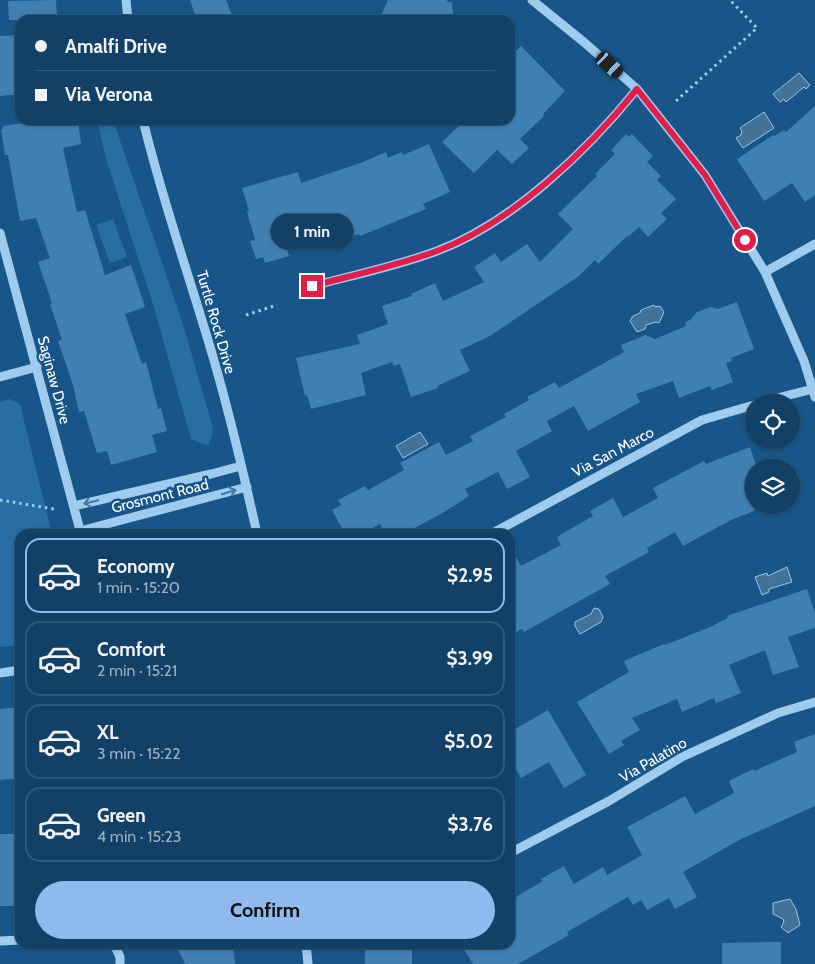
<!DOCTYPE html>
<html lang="en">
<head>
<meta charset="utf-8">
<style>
  :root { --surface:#124066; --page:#1f4b6f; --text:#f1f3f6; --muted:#9cafbf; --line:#31597a; --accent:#90b9f0 }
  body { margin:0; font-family:Cabin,sans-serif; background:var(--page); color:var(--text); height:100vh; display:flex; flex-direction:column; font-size:19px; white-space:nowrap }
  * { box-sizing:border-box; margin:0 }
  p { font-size:16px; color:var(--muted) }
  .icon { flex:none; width:28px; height:28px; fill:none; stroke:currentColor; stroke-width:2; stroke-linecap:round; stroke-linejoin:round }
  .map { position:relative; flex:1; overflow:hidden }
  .drawer { position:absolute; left:15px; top:529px; width:500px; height:420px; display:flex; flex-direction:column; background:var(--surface); border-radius:15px; box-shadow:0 1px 4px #0004,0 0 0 1px var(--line) }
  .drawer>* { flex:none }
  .top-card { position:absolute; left:15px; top:15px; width:500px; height:110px; border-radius:15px; box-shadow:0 1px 4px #0004,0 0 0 1px var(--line); display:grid; align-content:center; height:110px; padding:0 20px; background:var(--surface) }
  .tools { position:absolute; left:745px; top:394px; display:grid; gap:10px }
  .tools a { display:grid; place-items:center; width:55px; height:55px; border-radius:50%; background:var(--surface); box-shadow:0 1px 4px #0004,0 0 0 1px var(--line); font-size:25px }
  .end { position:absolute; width:22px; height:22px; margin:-11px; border:6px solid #e11d48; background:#fff; box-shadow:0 0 0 2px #fff }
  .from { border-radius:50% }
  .bubble { position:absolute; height:35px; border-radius:18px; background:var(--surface); box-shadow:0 1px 4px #0004,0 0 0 1px var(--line); font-size:16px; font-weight:800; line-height:35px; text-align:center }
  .car { position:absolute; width:15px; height:30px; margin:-15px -8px; border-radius:6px; box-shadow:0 0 4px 1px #0007; background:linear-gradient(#222 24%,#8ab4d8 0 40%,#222 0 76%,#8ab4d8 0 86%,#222 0) }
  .top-card b { display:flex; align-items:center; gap:18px; height:48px; font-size:19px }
  .top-card b+b { border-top:1px solid var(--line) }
  .top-card i { width:12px; height:12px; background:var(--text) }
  ul { padding:9px 0 0; list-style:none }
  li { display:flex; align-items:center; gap:15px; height:75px; margin:0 10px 8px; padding:0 10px; border:2px solid var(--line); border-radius:15px }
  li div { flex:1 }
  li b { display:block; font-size:19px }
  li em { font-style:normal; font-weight:800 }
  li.on { border-color:var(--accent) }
  li>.icon { width:45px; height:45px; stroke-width:1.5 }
  .cta { display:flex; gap:10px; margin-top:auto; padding:10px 20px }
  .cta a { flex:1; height:58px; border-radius:30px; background:var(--accent); color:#111; font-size:20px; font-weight:800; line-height:58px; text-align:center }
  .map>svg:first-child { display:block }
</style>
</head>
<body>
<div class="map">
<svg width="815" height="964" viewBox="0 0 815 964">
  <rect width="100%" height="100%" fill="#185588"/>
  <path fill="#276ea5" d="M97 120H113L182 321 213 428 211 438 208 446 191 439 153 304 106 159Z
    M113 219 127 257 110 263 96 225Z
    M10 399 20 404 52 534H20V645L0 647V402Z"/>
  <path fill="#447196" stroke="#91c8f0" d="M799 73 810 85 806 89 804 87 786 102 784 99 780 102 773 94Z
    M764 112 774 128 743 148 736 138 741 135 742 131 740 128Z
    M654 305 655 307 660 306 664 312 659 323 656 322 646 325 645 329 637 332 630 321 633 316 640 313 641 310Z
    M420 432 428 444 403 458 396 446Z
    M787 567 792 582 769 589V592L762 595 755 577 767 573 768 576Z
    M594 608 599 609 603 617 601 622 580 634 575 626V622L591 614Z
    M790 899 796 909 800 925 788 933 781 927 784 922 783 919 773 914V903Z"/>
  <path fill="#407fb2" d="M56 0 57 20H9L8 1Z
    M190 0H226L234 20H197Z
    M388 0H447L448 2H452L453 16 449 17 448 20H379Z
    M20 35V94L0 96V36Z
    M521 46 565 91 543 114 544 116 520 139 529 148 512 164 497 150 474 173 442 142 465 120H510V57Z
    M815 106V195L805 202 792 183 764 201 737 159 773 135 774 136 784 130 786 132Z
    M43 120H78L81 144 63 148 77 212 85 210 105 275 131 265 145 307 125 314 142 364 146 362 158 409 161 408 167 431 152 435 157 452 111 465 107 451 97 453 84 411 79 412 73 385 58 341 62 340 50 304 52 303 38 262 50 258 36 218 20 221 8 155H5L1 130 3 129V126Z
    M626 134 629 137 632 134 653 156 647 162 661 176 657 180 676 199 661 213 667 219 648 237 639 227 628 237 627 236 598 264 595 260 579 276 490 336 460 350 470 371 437 386 438 388 411 397 400 364 394 366 392 362 361 373 366 395 311 409 307 395 305 396 296 358 360 344 357 335 388 324 382 306 412 296 411 294 435 283 443 301 484 282 474 267 495 253 501 262 527 244 540 262 573 229 558 214 597 176 595 174 615 154 611 150Z
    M429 144 450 192 423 204 426 209 360 236 359 234 330 244 322 224 283 236 289 256 265 263 263 257 256 259 250 241 255 240 247 212 249 211 242 188 298 172 301 183 363 162 386 152 388 158 402 152 403 155Z
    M737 302 754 349 731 358 732 361 726 363 733 382 712 390 710 386 679 398 673 381 636 394 640 402 588 431 574 406 547 421 552 431 516 451 530 477 507 489 498 472 465 489 469 496 463 500 441 514 403 534H385L380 524 362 534H345L332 510 341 505 338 500 365 486 368 490 404 470 400 463 439 442 446 455 473 441 470 436 506 417 504 414 529 400 527 397 555 382 559 388 624 352 621 345 646 335 655 339 686 326 685 322 690 320 697 312 711 307 718 309Z
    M750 447 757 468H754V511L731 520 683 546 675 532 647 548 649 552 605 576 610 584 524 632 522 629 510 635V546L521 566 561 545 557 538 560 535 593 516 590 511 613 498 623 517 658 498 653 488 704 461 706 464Z
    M807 589 815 613V628L788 637 799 667 773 675 765 650 729 665 741 693 716 703 714 698 682 712 677 699 632 718 640 730 621 741 624 745 609 754 577 702 629 672 624 661 664 644 665 645 710 627 728 618 727 616Z
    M20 707V778L0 780V709Z
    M548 710 586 775 564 788 549 762 521 778 510 759V732Z
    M815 734V806L741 839 683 872 697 897 675 909 669 898 647 910 641 900 633 905 628 897 567 932 569 935 518 964H473L461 944H510V904L517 900 516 897 543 881 541 879 564 866 574 884 603 867 607 875 642 855 627 827 685 796 695 814 734 793 729 781 753 769 754 771 797 752 794 742Z
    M0 834H16L18 906H0Z
    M781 942V964H722V943Z
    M175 944H233L235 964H185Z
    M365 944H402V948H412V964H365Z"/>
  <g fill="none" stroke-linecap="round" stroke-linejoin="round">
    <path stroke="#9fcbee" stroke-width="3" stroke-dasharray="2.5 4" stroke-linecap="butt" d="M676 101 757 28 730 0
      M246 315 277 305
      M0 500 54 509"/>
    <path stroke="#9fcbee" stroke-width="9" d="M126 0 128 20
      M532 0 585 43 637 89 705 175 765 272 804 361 815 397
      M143 120C162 200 190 278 213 357 230 415 244 475 257 534
      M0 233 81 534
      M765 272 815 244
      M312 286C354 275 397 266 437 251 512 223 587 151 637 89
      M0 377 37 367
      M762 402 813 389
      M74 506 211 474 241 466
      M80 531 247 487
      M491 534 702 420 754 405
      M0 673 20 670
      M510 853 609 801 682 757 778 713 815 702
      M0 941 20 940
      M114 944 120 957V964
      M306 944 308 964"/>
  </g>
  <defs><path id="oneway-shaft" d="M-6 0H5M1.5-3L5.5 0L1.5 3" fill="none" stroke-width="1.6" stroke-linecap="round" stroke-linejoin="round" transform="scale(1.25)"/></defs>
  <g stroke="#4078a7">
    <use href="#oneway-shaft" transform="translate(229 492) rotate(-17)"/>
    <use href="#oneway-shaft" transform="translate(91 502) rotate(166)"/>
  </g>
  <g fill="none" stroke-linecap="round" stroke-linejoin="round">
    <path stroke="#e11d48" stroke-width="6" d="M312 286C354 275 396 266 437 251 512 223 587 151 637 89L705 175 745 240"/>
  </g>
  <g text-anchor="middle" stroke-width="5" stroke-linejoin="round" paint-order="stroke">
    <g font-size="15" fill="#fff" stroke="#185588">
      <text transform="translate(216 322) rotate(74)" y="5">Turtle Rock Drive</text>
      <text transform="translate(54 380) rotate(75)" y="5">Saginaw Drive</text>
      <text transform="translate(613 452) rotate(-28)" y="5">Via San Marco</text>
      <text transform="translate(160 496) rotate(-14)" y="5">Grosmont Road</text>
      <text transform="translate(653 760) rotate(-30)" y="5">Via Palatino</text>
    </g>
  </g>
</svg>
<div class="tools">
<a><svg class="icon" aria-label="locate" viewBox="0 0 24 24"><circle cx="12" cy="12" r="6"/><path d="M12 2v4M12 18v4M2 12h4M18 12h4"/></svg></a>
<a><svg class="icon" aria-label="layers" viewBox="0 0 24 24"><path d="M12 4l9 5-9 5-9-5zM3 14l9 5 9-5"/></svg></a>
</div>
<i class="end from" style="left:745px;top:240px"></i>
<i class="end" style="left:312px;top:286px"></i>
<div class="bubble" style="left:271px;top:214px;width:82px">1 min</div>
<i class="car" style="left:610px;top:65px;rotate:132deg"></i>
<div class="top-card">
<b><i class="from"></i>Amalfi Drive</b>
<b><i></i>Via Verona</b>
</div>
<section class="drawer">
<ul>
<li class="on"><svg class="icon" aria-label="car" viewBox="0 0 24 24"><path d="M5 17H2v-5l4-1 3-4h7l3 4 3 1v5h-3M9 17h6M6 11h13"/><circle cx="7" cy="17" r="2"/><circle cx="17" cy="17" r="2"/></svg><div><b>Economy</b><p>1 min · 15:20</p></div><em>$2.95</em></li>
<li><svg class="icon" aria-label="car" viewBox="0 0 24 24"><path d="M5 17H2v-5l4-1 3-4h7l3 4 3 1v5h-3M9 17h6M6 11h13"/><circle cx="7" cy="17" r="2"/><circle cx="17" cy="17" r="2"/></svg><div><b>Comfort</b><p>2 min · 15:21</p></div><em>$3.99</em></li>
<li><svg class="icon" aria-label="car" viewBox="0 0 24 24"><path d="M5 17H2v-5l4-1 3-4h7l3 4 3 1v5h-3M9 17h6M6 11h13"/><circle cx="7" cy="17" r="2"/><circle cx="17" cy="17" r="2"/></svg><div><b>XL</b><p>3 min · 15:22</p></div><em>$5.02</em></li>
<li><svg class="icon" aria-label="car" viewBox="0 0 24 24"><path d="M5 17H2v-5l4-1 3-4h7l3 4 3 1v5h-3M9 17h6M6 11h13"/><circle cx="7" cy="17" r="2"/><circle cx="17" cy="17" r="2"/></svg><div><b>Green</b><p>4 min · 15:23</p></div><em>$3.76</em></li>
</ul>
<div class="cta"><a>Confirm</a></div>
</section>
</div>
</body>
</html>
